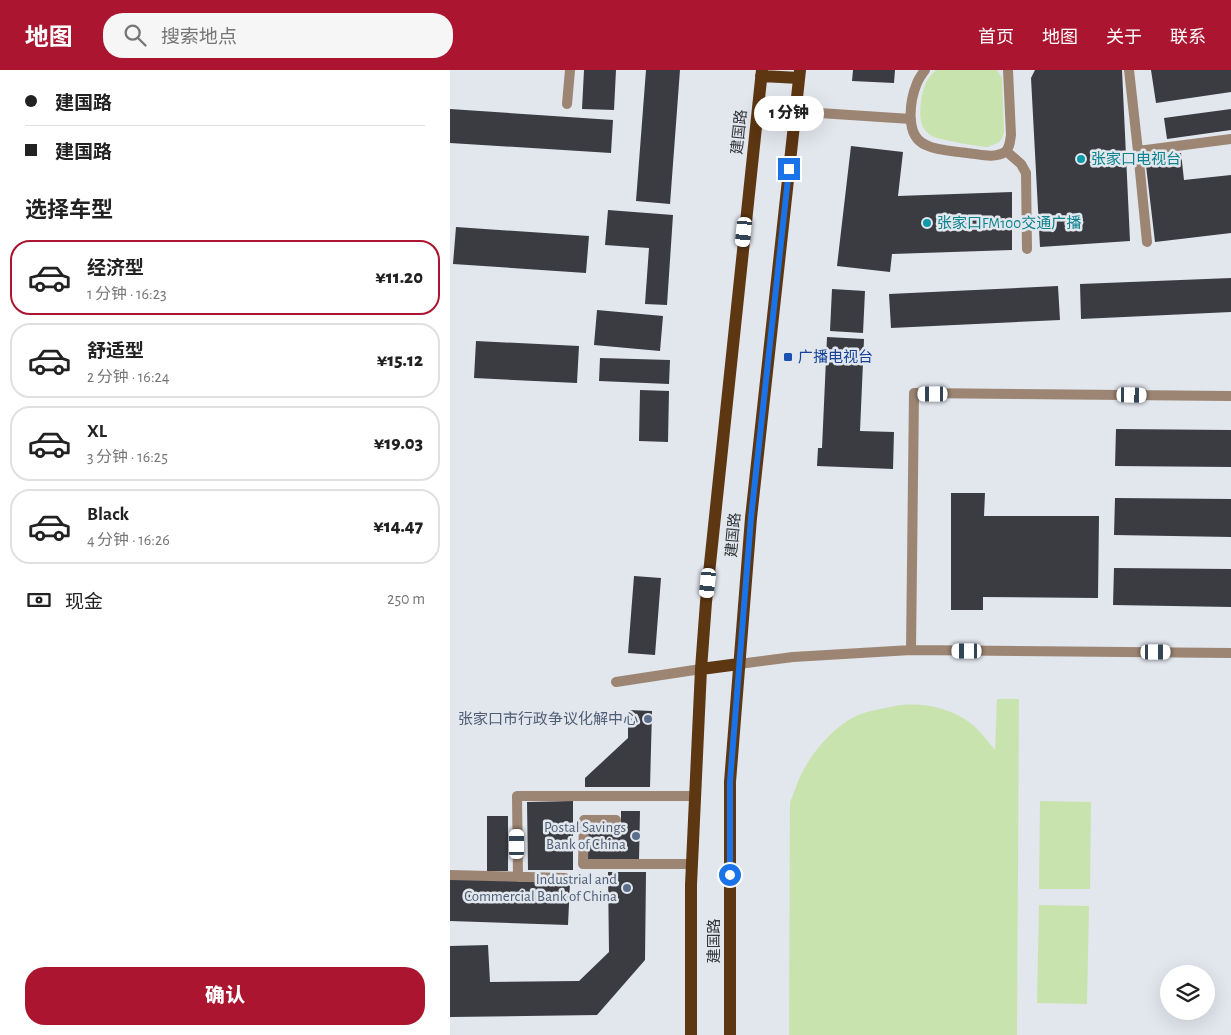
<!DOCTYPE html>
<html lang="zh">
<head>
<meta charset="utf-8">
<style>
  :root { --surface:#fff; --page:#f6f6f6; --text:#222; --muted:#767676; --line:#e0e0e0; --accent:#ab1530 }
  body { margin:0; font-family:"Alegreya Sans","Noto Sans SC",sans-serif; background:var(--page); color:var(--text); height:100vh; display:flex; flex-direction:column; font-size:19px; white-space:nowrap }
  * { box-sizing:border-box; margin:0 }
  p { font-size:16px; color:var(--muted) }
  .icon { flex:none; width:28px; height:28px; fill:none; stroke:currentColor; stroke-width:2; stroke-linecap:round; stroke-linejoin:round }
  .map { position:relative; flex:1; overflow:hidden }
  .side { display:flex; flex-direction:column; background:var(--surface); width:450px }
  .side>* { flex:none }
  .top-card { display:grid; align-content:center; height:110px; padding:0 25px; background:var(--surface) }
  .controls { position:absolute; left:710px; top:895px; display:grid; gap:10px }
  .controls a { display:grid; place-items:center; width:55px; height:55px; border-radius:50%; background:var(--surface); box-shadow:0 5px 20px #0002; font-size:25px }
  .end { position:absolute; width:22px; height:22px; margin:-11px; border:6px solid #1a73e8; background:#fff; box-shadow:0 0 0 2px #fff }
  .from { border-radius:50% }
  .bubble { position:absolute; height:35px; border-radius:18px; background:var(--surface); box-shadow:0 5px 20px #0002; font-size:16px; font-weight:800; line-height:35px; text-align:center }
  .car { position:absolute; width:15px; height:30px; margin:-15px -8px; border-radius:6px; box-shadow:0 0 4px 1px #0007; background:linear-gradient(#fff 24%,#345 0 40%,#fff 0 76%,#345 0 86%,#fff 0) }
  .top-card b { display:flex; align-items:center; gap:18px; height:48px; font-size:19px }
  .top-card b+b { border-top:1px solid var(--line) }
  .top-card i { width:12px; height:12px; background:var(--text) }
  ul { padding:0; list-style:none }
  li { display:flex; align-items:center; gap:15px; height:75px; margin:0 10px 8px; padding:0 15px; border:2px solid var(--line); border-radius:20px }
  li div { flex:1 }
  li b { display:block; font-size:19px }
  li em { font-style:normal; font-weight:800 }
  li.selected { border-color:var(--accent) }
  li>.icon { width:45px; height:45px; stroke-width:1.5 }
  h2 { padding:0 25px; font-size:22px; line-height:60px }
  .pay { display:flex; align-items:center; gap:12px; height:55px; padding:0 25px; font-size:19px }
  .pay p { margin-inline-start:auto }
  .primary-button { display:flex; gap:10px; margin-top:auto; padding:10px 25px }
  .primary-button a { flex:1; height:58px; border-radius:20px; background:var(--accent); color:#fff; font-size:20px; font-weight:800; line-height:58px; text-align:center }
  header { display:flex; align-items:center; gap:30px; box-sizing:border-box; height:70px; padding:0 25px; background:var(--accent); color:#fff }
  header strong { font-size:24px }
  nav { display:flex; gap:28px; margin-inline-start:auto; font-size:18px }
  .search { width:350px; height:45px; background:var(--page); display:flex; align-items:center; gap:12px; box-sizing:border-box; padding:0 18px; border-radius:20px; color:var(--muted); font-size:19px }
  main { display:flex; flex:1; min-height:0 }
  .map>svg:first-child { display:block }
</style>
</head>
<body>
<header>
<strong>地图</strong>
<div class="search"><svg class="icon" aria-label="search" viewBox="0 0 24 24"><circle cx="10" cy="10" r="6"/><path d="M15 15l6 6"/></svg>搜索地点</div>
<nav><a>首页</a><a>地图</a><a>关于</a><a>联系</a></nav>
</header>
<main>
<section class="side">
<div class="top-card">
<b><i class="from"></i>建国路</b>
<b><i></i>建国路</b>
</div>
<h2>选择车型</h2>
<ul>
<li class="selected"><svg class="icon" aria-label="car" viewBox="0 0 24 24"><path d="M5 17H2v-5l4-1 3-4h7l3 4 3 1v5h-3M9 17h6M6 11h13"/><circle cx="7" cy="17" r="2"/><circle cx="17" cy="17" r="2"/></svg><div><b>经济型</b><p>1 分钟 · 16:23</p></div><em>¥11.20</em></li>
<li><svg class="icon" aria-label="car" viewBox="0 0 24 24"><path d="M5 17H2v-5l4-1 3-4h7l3 4 3 1v5h-3M9 17h6M6 11h13"/><circle cx="7" cy="17" r="2"/><circle cx="17" cy="17" r="2"/></svg><div><b>舒适型</b><p>2 分钟 · 16:24</p></div><em>¥15.12</em></li>
<li><svg class="icon" aria-label="car" viewBox="0 0 24 24"><path d="M5 17H2v-5l4-1 3-4h7l3 4 3 1v5h-3M9 17h6M6 11h13"/><circle cx="7" cy="17" r="2"/><circle cx="17" cy="17" r="2"/></svg><div><b>XL</b><p>3 分钟 · 16:25</p></div><em>¥19.03</em></li>
<li><svg class="icon" aria-label="car" viewBox="0 0 24 24"><path d="M5 17H2v-5l4-1 3-4h7l3 4 3 1v5h-3M9 17h6M6 11h13"/><circle cx="7" cy="17" r="2"/><circle cx="17" cy="17" r="2"/></svg><div><b>Black</b><p>4 分钟 · 16:26</p></div><em>¥14.47</em></li>
</ul>
<div class="pay"><svg class="icon" aria-label="cash" viewBox="0 0 24 24"><path d="M3 7h18v10H3z"/><circle cx="12" cy="12" r="2"/></svg>现金<p>250 m</p></div>
<div class="primary-button"><a>确认</a></div>
</section>
<div class="map">
<svg width="781" height="965" viewBox="0 0 781 965">
  <rect width="100%" height="100%" fill="#e2e6ed"/>
  <path fill="#c9e3af" d="M486 0H547L552 8 554 62C552 68 551 72 545 74 543 75 540 76 538 77 531 77 491 70 484 67 481 66 477 63 475 60 469 52 470 41 471 31 473 18 476 9 486 0Z
    M547 629H569L567 965H339L340 732C344 724 346 715 350 707 362 681 388 650 417 642 428 639 440 637 451 635 473 633 494 637 513 648 528 657 535 668 545 680Z
    M590 731 641 732 640 819H589Z
    M589 835 639 836 637 934 587 933Z"/>
  <path fill="#3a3c42" d="M134 0H166L164 40 132 39Z
    M196 0H230L220 134 186 131Z
    M403 0H445L444 13 402 11Z
    M585 0H672L680 171 590 177 581 8Z
    M701 0H781V22L706 33Z
    M0 39 163 50 161 83 0 73Z
    M781 39V60L717 69 714 48Z
    M401 76 453 82 448 126 562 122V180L442 184 440 202 387 196Z
    M731 83 734 110 781 105V163L705 172 695 87Z
    M158 140 223 145 217 235 195 234 199 178 155 175Z
    M6 157 139 166 136 203 3 194Z
    M781 208V242L631 249 630 214Z
    M608 216 610 250 441 258 439 224Z
    M382 219 415 221 413 263 380 261Z
    M147 240 213 246 210 281 144 275Z
    M377 267 414 269 410 361 444 362 443 399 367 396 368 378H372Z
    M26 271 129 276 127 313 24 308Z
    M150 288 220 290 219 314 149 311Z
    M190 320 219 321 218 372 189 371Z
    M666 359 781 360V397L665 396Z
    M501 423H535L534 446H649L648 528 533 527V540H501Z
    M665 428 781 429V467L664 465Z
    M664 498 781 499V537L663 535Z
    M184 506 211 508 205 585 178 583Z
    M178 640 202 641 200 717H135V708L178 668Z
    M123 731V800H78L77 732Z
    M171 741H190L189 790 137 789 138 755 171 756Z
    M37 746H58V801H37Z
    M158 802H196L195 890 147 945 0 947V876L38 875 40 912 129 911 159 882Z
    M0 809 120 812 118 855 0 851Z"/>
  <g fill="none" stroke-linecap="round" stroke-linejoin="round">
    <path stroke="#9c8573" stroke-width="10" d="M475 0C472 4 469 8 467 13 460 30 454 66 476 75 488 81 504 81 517 83 529 84 544 89 555 82 560 78 560 71 561 65L558 0
      M679 0 688 81 781 69
      M308 39 461 49
      M556 81 571 94 576 103 577 179
      M688 81 697 172
      M461 580 464 323 781 326
      M289 594 343 587 461 580 781 583"/>
    <path stroke="#9c8573" stroke-width="10" d="M117 34 120 0
      M166 750H134L133 794H242
      M0 805 115 808
      M68 807 67 726H245"/>
    <path stroke="#9c8573" stroke-width="10" d="M166 612 251 599"/>
    <path stroke="#5d3612" stroke-width="12" d="M311 6 349 8
      M251 599 289 594
      M241 965V815L251 599 256 532 312 0
      M280 965V712L301 448 350 0"/>
  </g>
  <g fill="none" stroke-linecap="round" stroke-linejoin="round">
    <path stroke="#1a73e8" stroke-width="6" d="M280 805V712L301 448 339 99"/>
  </g>
  <g fill="#0f9aa8" stroke="#e2e6ed" stroke-width="2">
    <circle cx="631" cy="89" r="5"/>
    <circle cx="477" cy="153" r="5"/>
  </g>
  <rect fill="#1a4fb4" stroke="#e2e6ed" stroke-width="2" x="333" y="282" width="10" height="10" rx="2.5"/>
  <g fill="#5c6f8a" stroke="#e2e6ed" stroke-width="2">
    <circle cx="198" cy="649" r="5"/>
    <circle cx="186" cy="766" r="5"/>
    <circle cx="177" cy="818" r="5"/>
  </g>
  <g text-anchor="middle" stroke-width="5" stroke-linejoin="round" paint-order="stroke">
    <g font-size="15" fill="#343639" stroke="#e2e6ed">
      <text transform="translate(289 62) rotate(-84)" y="5">建国路</text>
      <text transform="translate(283 465) rotate(-85)" y="5">建国路</text>
      <text transform="translate(264 871) rotate(-90)" y="5">建国路</text>
    </g>
    <g font-size="15" fill="#0d838f" stroke="#e2e6ed" text-anchor="start">
      <text x="641" y="94">张家口电视台</text>
      <text x="487" y="158">张家口FM100交通广播</text>
    </g>
    <g font-size="15" fill="#164399" stroke="#e2e6ed" text-anchor="start">
      <text x="348" y="292">广播电视台</text>
    </g>
    <g font-size="15" fill="#4e5e75" stroke="#e2e6ed" text-anchor="end">
      <text x="188" y="654">张家口市行政争议化解中心</text>
      <text x="176" y="762">Postal Savings<tspan x="176" dy="17">Bank of China</tspan></text>
      <text x="167" y="814">Industrial and<tspan x="167" dy="17">Commercial Bank of China</tspan></text>
    </g>
  </g>
</svg>
<div class="controls">
<a><svg class="icon" aria-label="layers" viewBox="0 0 24 24"><path d="M12 4l9 5-9 5-9-5zM3 14l9 5 9-5"/></svg></a>
</div>
<i class="end from" style="left:280px;top:805px"></i>
<i class="end" style="left:339px;top:99px"></i>
<div class="bubble" style="left:304px;top:26px;width:70px">1 分钟</div>
<i class="car" style="left:294px;top:162px;rotate:186deg"></i>
<i class="car" style="left:483px;top:324px;rotate:270deg"></i>
<i class="car" style="left:682px;top:325px;rotate:91deg"></i>
<i class="car" style="left:258px;top:513px;rotate:186deg"></i>
<i class="car" style="left:517px;top:581px;rotate:270deg"></i>
<i class="car" style="left:706px;top:582px;rotate:90deg"></i>
<i class="car" style="left:67px;top:774px;rotate:0deg"></i>
</div>
</main>
</body>
</html>
